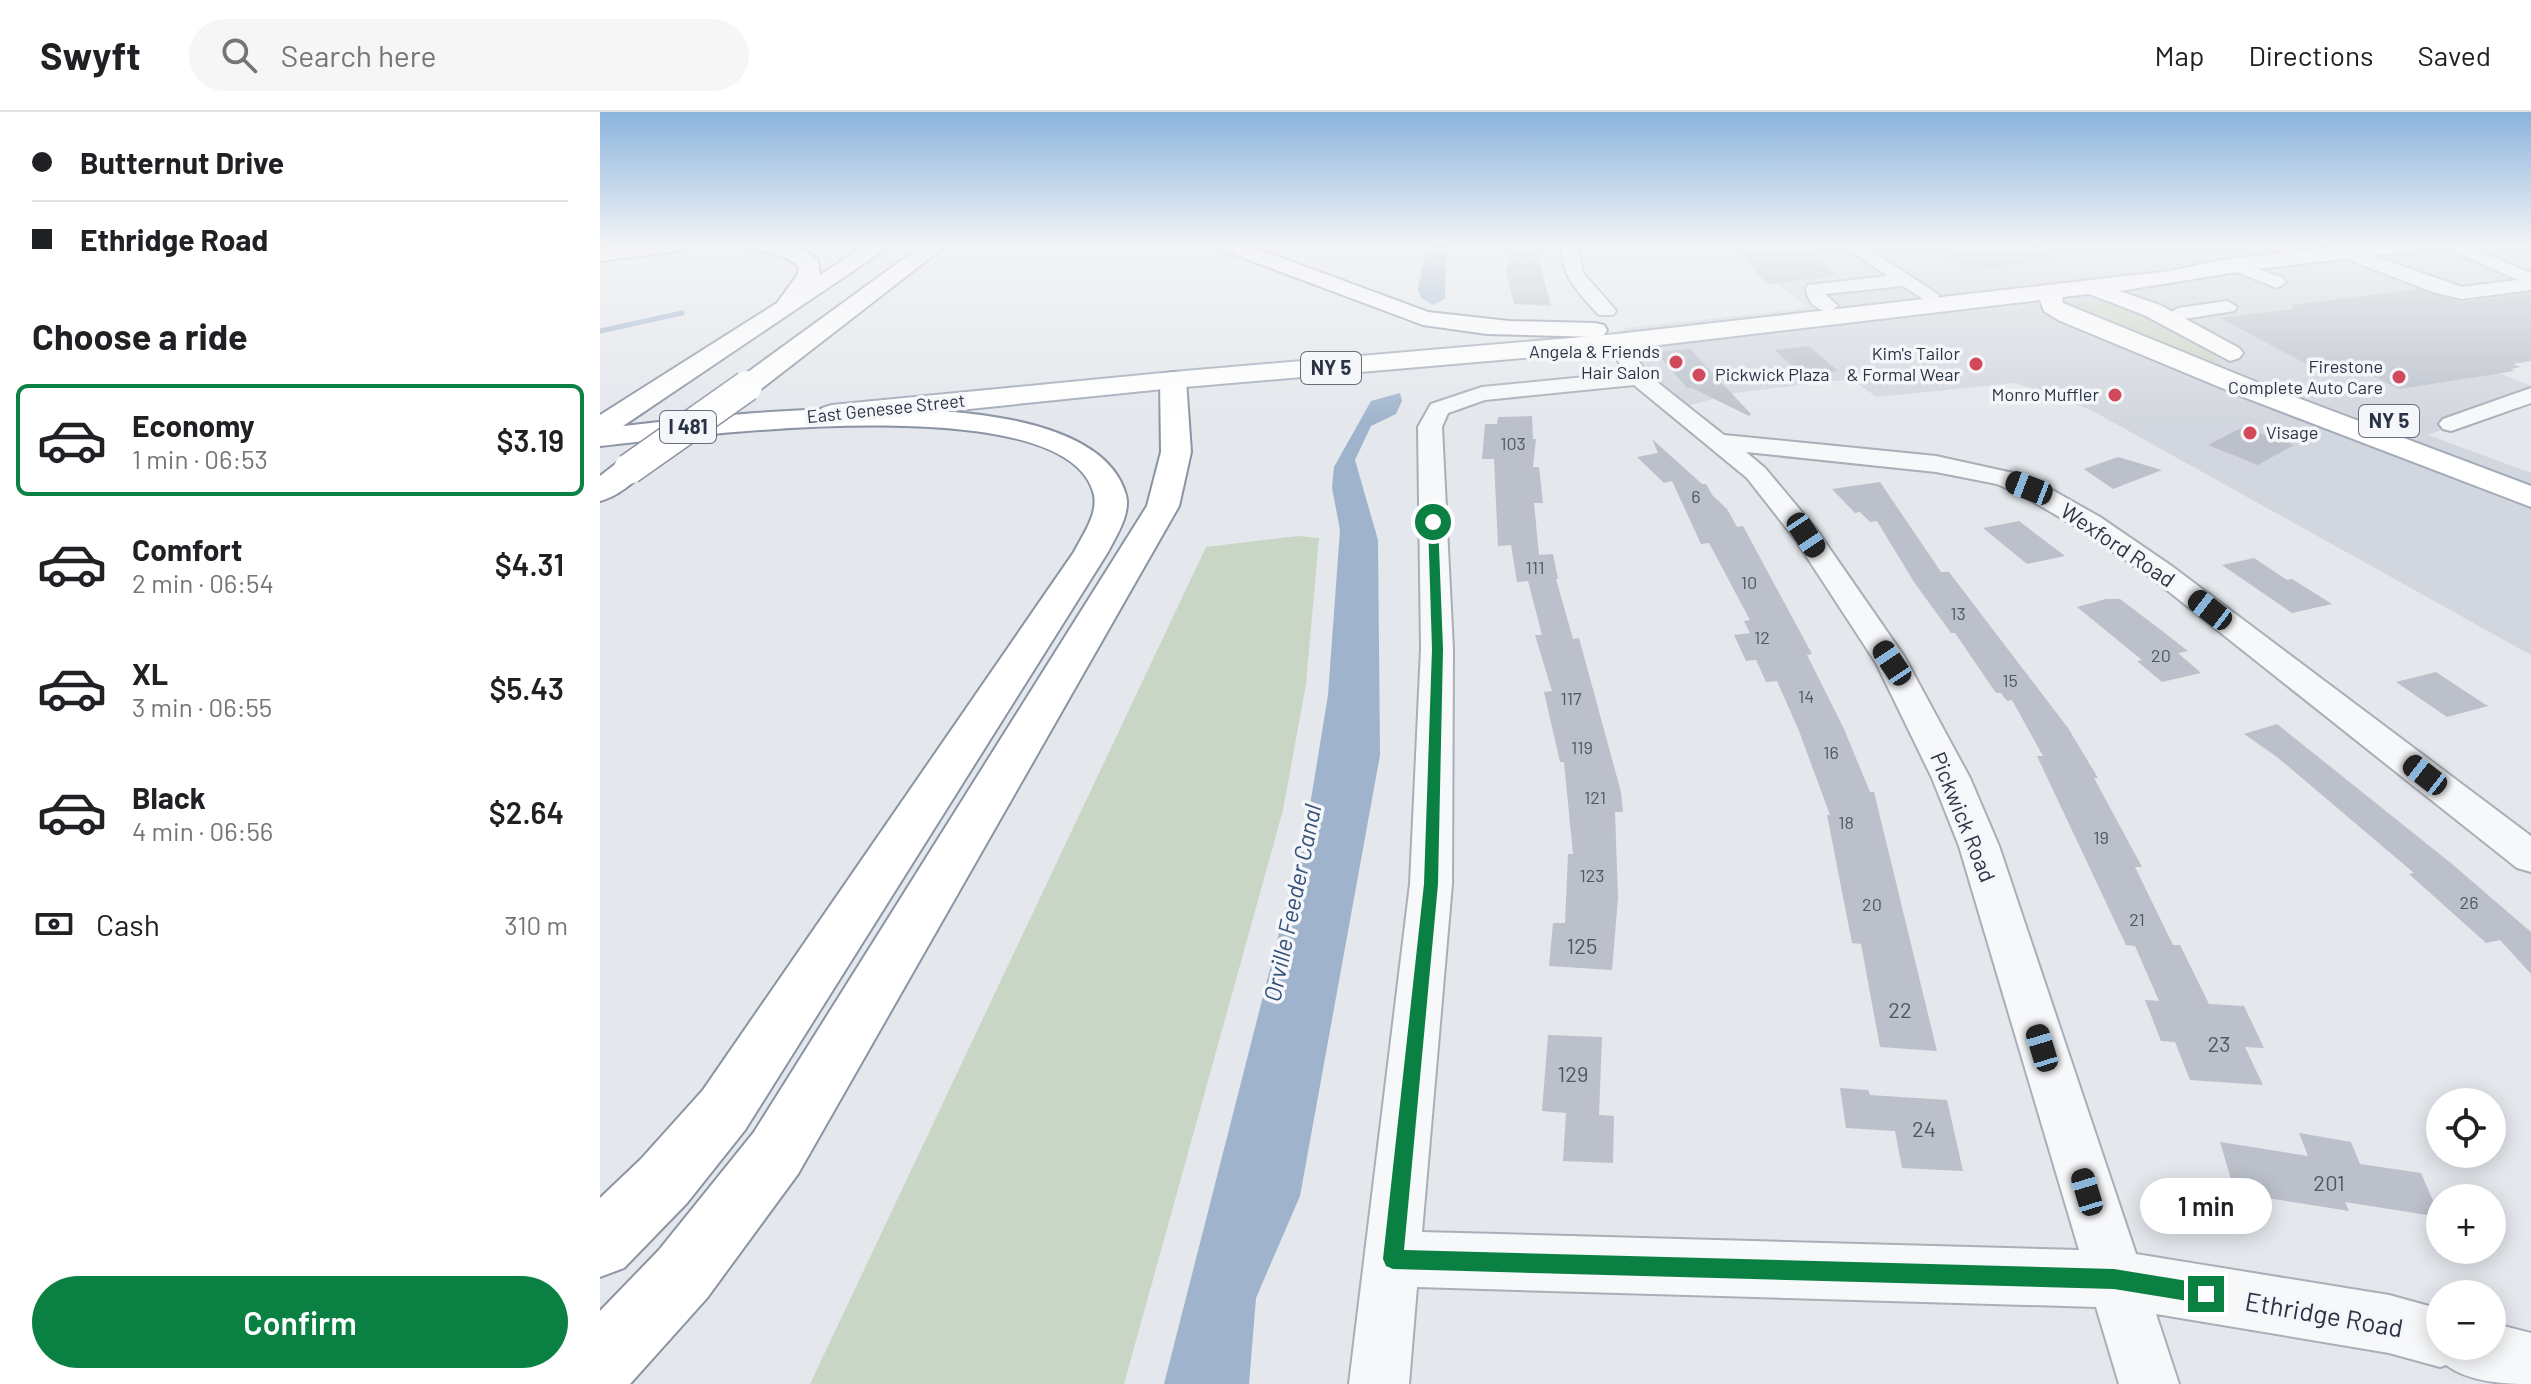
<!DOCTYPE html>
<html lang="en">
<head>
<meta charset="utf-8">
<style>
  :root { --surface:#fff; --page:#f6f6f6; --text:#202124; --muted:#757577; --line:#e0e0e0; --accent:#0b8043 }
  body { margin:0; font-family:Barlow,sans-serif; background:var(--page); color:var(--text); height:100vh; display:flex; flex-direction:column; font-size:30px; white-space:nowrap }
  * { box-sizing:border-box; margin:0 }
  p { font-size:26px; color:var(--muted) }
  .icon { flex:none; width:44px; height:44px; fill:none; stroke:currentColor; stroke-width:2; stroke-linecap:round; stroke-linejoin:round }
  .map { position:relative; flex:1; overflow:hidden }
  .details { display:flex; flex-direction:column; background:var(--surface); width:600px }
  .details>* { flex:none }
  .top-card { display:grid; align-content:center; height:176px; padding:0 32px; background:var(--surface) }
  .fabs { position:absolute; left:1826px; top:976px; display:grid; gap:16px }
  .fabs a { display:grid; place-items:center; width:80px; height:80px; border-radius:50%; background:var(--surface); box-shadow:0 4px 20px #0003; font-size:40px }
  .end { position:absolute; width:36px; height:36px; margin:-18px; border:10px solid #0b8043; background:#fff; box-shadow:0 0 0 4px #fff }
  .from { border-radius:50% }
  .bubble { position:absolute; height:56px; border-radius:28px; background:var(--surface); box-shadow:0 4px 20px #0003; font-size:26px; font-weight:600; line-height:56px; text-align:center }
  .car { position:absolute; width:24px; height:48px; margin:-24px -12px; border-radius:10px; box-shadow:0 0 6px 2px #0007; background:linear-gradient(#222 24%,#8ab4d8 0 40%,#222 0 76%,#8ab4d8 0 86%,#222 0) }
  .top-card b { display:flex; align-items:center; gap:28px; height:76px; font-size:30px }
  .top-card b+b { border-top:2px solid var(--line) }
  .top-card i { width:20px; height:20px; background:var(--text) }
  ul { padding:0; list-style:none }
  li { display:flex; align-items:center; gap:24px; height:112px; margin:0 16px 12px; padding:0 16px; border:4px solid transparent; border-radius:12px }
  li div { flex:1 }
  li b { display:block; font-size:30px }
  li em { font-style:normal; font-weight:600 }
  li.current { border-color:var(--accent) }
  li>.icon { width:72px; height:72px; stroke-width:1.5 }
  h2 { padding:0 32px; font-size:36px; line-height:96px }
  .pay { display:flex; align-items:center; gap:20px; height:88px; padding:0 32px; font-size:30px }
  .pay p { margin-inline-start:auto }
  .action { display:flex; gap:16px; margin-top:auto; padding:16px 32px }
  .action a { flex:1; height:92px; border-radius:48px; background:var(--accent); color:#fff; font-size:32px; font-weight:600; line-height:92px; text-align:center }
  header { display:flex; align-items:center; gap:48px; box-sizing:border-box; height:112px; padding:0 40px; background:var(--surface); border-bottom:2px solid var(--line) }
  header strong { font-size:38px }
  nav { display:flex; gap:44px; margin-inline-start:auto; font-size:28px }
  .search { width:560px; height:72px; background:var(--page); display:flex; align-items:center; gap:20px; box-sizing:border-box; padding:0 28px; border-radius:44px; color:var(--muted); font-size:30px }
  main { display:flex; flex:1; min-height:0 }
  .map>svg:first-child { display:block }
</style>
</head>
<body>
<header>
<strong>Swyft</strong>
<div class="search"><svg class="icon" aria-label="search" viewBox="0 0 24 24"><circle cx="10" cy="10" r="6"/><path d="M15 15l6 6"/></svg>Search here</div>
<nav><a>Map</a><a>Directions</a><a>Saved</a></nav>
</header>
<main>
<section class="details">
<div class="top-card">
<b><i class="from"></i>Butternut Drive</b>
<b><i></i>Ethridge Road</b>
</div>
<h2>Choose a ride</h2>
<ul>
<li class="current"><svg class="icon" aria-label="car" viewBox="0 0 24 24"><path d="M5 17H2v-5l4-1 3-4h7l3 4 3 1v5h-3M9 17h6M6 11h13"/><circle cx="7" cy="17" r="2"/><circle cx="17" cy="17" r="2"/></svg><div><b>Economy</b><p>1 min · 06:53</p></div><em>$3.19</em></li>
<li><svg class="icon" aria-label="car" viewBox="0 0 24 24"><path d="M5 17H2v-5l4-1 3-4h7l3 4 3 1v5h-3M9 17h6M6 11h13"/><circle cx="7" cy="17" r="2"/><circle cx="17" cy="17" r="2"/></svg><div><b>Comfort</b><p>2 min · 06:54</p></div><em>$4.31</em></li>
<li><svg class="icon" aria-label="car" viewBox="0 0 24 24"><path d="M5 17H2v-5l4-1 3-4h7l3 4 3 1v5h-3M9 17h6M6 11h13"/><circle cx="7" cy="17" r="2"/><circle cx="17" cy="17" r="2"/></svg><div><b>XL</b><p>3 min · 06:55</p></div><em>$5.43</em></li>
<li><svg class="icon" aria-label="car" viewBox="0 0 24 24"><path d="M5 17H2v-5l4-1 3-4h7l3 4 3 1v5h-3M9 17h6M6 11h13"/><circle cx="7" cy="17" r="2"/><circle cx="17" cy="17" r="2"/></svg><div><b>Black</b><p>4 min · 06:56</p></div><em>$2.64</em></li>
</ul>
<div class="pay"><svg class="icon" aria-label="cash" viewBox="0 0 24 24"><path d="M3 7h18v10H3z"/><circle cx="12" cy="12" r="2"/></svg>Cash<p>310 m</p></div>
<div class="action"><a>Confirm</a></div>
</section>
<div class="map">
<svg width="1931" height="1272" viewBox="0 0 1931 1272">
  <rect width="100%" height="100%" fill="#e4e7ec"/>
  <path fill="#d2d6de" d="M1249 132H1931V212L1815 226 1931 274V283L1828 323 1931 361V543L1491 298 1415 271 1277 285 1251 267 1135 281 1075 297 1017 230 1024 216 1209 196 1140 143 1253 135Z"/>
  <path fill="#c9d6c5" d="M1515 188 1618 246 1621 254 1461 192Z
    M698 424 719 426 706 572 683 698 524 1272H210L606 435Z"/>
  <path fill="#9fb4cc" d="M827 132H847L845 187 833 193 821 186 818 177Z
    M800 281 802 289 796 302 771 314 755 348 778 428 780 643 700 1084 656 1186 649 1272H564L707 712 728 583 740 418 732 376 734 355 771 289Z"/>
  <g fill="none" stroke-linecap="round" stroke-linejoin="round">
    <path stroke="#9fb4cc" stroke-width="5" d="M0 219 82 201"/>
  </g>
  <path fill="#bbc0ca" d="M1135 132H1200L1237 164 1167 172 1133 135H1137Z
    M1327 132H1448L1449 150 1371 158Z
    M911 137H936L951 194 914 192 906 159Z
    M1818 177 1862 190 1931 181V249L1913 252 1921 255 1911 257 1915 259 1799 277 1744 249 1708 253 1620 206 1694 197 1691 193Z
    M1209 234 1238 259 1202 264 1175 238Z
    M1090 237 1151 302 1149 304 1092 276H1087L1056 240Z
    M932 304 933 327H936L933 355H939L943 391H934L939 443 953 442 958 467H956L973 527 979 526 1021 680 1023 700H1015L1018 786 1012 858 949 854 953 811H965L968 742H973L964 650H960L944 580 952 579 935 523H942L928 469 917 470 911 433 898 434 894 347H882L885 312H897L898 305Z
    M1643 315 1694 333 1658 353 1608 333Z
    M1052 327 1102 372H1106L1113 384 1127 397 1137 415 1143 414 1212 542 1207 543 1244 617 1270 680H1274L1337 939 1280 935 1261 832 1252 831 1227 703H1230L1199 619 1177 569 1166 570 1156 548 1146 549 1134 523 1150 521 1144 509 1150 508 1109 431 1101 432 1072 369 1064 371 1037 345 1058 341Z
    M1518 345 1562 358 1513 377 1484 357Z
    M1280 370 1341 460H1349L1468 616 1498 666H1494L1542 755H1535L1573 833H1580L1609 892 1644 894 1664 936 1645 935 1663 973 1590 968 1575 930 1561 929 1545 888 1559 889 1535 834 1526 833 1437 644H1443L1412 588 1407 589 1401 581H1396L1355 521H1351L1314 470 1277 409 1270 410 1260 400 1255 401 1232 377Z
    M1419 409 1465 444 1427 452 1383 416Z
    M1654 446 1687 468 1692 467 1732 492 1692 501 1622 453Z
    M1506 487H1520L1557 515 1588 539 1578 541 1601 561 1562 570 1537 549 1542 548 1477 495Z
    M1836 560 1883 591 1888 594 1847 605 1796 570Z
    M1677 612 1852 752 1931 820V862L1900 828 1886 831 1809 762 1814 761 1677 645 1644 622Z
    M948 923 1002 925 999 1003 1014 1004 1013 1051 963 1049 966 1001 942 999Z
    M1240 976 1268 978 1270 983 1347 988 1363 1059 1302 1056 1295 1019 1246 1016Z
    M1699 1021 1751 1030 1760 1052 1821 1061 1840 1105 1745 1090 1749 1099 1635 1081 1620 1030 1708 1044Z"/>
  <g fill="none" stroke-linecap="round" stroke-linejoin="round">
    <defs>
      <path id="minor" d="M962 132H978L983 161 1013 195 1016 199 1013 203H999C980 182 959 163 962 132Z
        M1241 132H1261L1339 183 1337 187H1323L1303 174 1225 182 1238 194 1228 200C1215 197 1208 190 1206 177L1208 173 1288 164Z
        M1663 132H1687L1714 146 1705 151 1699 150Z
        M1837 132H1861L1931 161V178L1862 187 1833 180 1741 145 1738 141 1741 137H1753L1862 175 1918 168Z
        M1640 150 1683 166 1686 170 1677 176 1634 159 1631 155 1634 151Z
        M1627 189 1637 195 1634 199 1578 208 1568 202 1578 196Z
        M1017 224 1024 226 1047 262 1124 323 1336 344 1413 361 1438 370 1500 405 1573 455 1931 724V760L1917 756 1553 467 1480 417 1420 382 1397 372 1336 360 1146 340 1165 356 1216 417 1304 544 1370 666 1399 734 1536 1142 1789 1183 1840 1197V1234H1892V1211L1931 1221V1272C1903 1272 1869 1270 1846 1253L1840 1255 1789 1241 1556 1202 1579 1272H1519L1496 1195 817 1175 809 1272H749L810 772 821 537 818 315 831 292 882 275 1025 261 1007 230ZM1034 273 1147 366 1195 427 1276 551 1332 666 1359 734 1479 1138 822 1120 852 772 853 537 842 315 848 301 885 288Z
        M1931 276V291L1851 319 1843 317 1839 312 1843 307Z"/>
      <path id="major" d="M1764 132H1831L1821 138 1656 157 1519 179 1560 193 1639 236 1643 241 1639 246 1630 249 1544 203 1489 182 1462 185 1463 191 1666 274 1931 374V395L1646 286 1458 208 1444 199 1440 188 1017 238 573 276 232 311 222 308 218 302 222 296 232 293 573 260 1017 222 1570 159 1621 148Z"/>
      <path id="highway" d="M34 132H95L85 138 0 149V137Z
        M146 132C173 132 198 128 218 149L220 163 268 132H293L23 314C123 303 491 256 526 383 531 402 516 424 508 440L145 1018 87 1091 24 1156 0 1165V1086L41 1047 103 978 474 440C482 424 498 403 494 383 469 272 84 325 0 334V303L177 191 198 162 199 155C184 141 168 141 149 136Z
        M324 132H348L157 280H137L133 274 137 268Z
        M614 132H644L828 200 909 209 995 211 1004 213 1007 218 1004 223 995 225 887 222 823 213 617 136Z
        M573 260 583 262 586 268 591 340 579 394 198 1062 107 1186 30 1272H0V1199L59 1138 154 1020 547 394 561 340 560 268 563 262Z
        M29 348 40 350 45 357C35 371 16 385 0 389V364L18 350Z"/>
    </defs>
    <use href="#minor" stroke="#a9aeb7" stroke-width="4"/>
    <use href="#major" stroke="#a3abb8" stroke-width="4"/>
    <use href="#highway" stroke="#8b94a3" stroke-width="4"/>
    <use href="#minor" fill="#f7f8fa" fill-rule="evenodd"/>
    <use href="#major" fill="#fff" fill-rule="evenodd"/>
    <use href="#highway" fill="#fff" fill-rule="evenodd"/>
    <defs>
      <path id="highway-bridge" d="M29 357 147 274"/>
    </defs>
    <use href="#highway-bridge" stroke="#8b94a3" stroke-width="33" stroke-linecap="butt"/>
    <use href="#highway-bridge" stroke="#fff" stroke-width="30"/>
  </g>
  <linearGradient id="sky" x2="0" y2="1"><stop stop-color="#8bb4dd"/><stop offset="0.43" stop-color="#f3f4f6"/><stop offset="1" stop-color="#f3f4f6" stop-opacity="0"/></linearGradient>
  <rect width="1931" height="310" fill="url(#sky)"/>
  <path fill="#0b8043" d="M833 407 838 410 843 537 838 772 804 1138 1514 1157 1606 1172 1613 1175 1616 1182 1613 1189 1606 1192 1514 1177 793 1157 786 1154 783 1147 824 772 832 537 828 410Z"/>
  <g fill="#d1495b" stroke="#f4f6f9" stroke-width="3">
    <circle cx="1076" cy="250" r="8"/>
    <circle cx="1376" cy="252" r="8"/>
    <circle cx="1099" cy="263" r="8"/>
    <circle cx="1799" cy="265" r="8"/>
    <circle cx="1515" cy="283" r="8"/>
    <circle cx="1650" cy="321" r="8"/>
  </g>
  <g text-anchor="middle" stroke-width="7" stroke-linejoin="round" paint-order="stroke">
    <g font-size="18" fill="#2b3445" stroke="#f4f6f9" text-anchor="end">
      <text x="1060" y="246">Angela &amp; Friends<tspan x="1060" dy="21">Hair Salon</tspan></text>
      <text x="1360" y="248">Kim's Tailor<tspan x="1360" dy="21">&amp; Formal Wear</tspan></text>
      <text x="1783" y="261">Firestone<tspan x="1783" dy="21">Complete Auto Care</tspan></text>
      <text x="1115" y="269" text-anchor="start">Pickwick Plaza</text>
      <text x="1499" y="289">Monro Muffler</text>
      <text x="1666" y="327" text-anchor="start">Visage</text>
    </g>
    <g font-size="18" fill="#2b3445" stroke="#f4f6f9">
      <text transform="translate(286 297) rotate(-6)" y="6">East Genesee Street</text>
    </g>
    <g font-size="18" fill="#4f5766">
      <text x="913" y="338">103</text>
      <text x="1096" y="391">6</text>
      <text x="935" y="462">111</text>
      <text x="1149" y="477">10</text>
      <text x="1358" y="508">13</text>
      <text x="1162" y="532">12</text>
      <text x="1561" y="550">20</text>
      <text x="1410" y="575">15</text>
      <text x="1206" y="591">14</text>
      <text x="971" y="593">117</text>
      <text x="982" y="642">119</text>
      <text x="1231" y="647">16</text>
      <text x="995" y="692">121</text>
      <text x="1246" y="717">18</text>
      <text x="1501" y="732">19</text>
      <text x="992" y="770">123</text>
      <text x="1869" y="797">26</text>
      <text x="1272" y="799">20</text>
      <text x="1537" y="814">21</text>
    </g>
    <g fill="#f4f6f9" stroke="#676e7b" stroke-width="2">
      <rect x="701" y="240" width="60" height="32" rx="6"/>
      <rect x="1759" y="293" width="60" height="32" rx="6"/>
      <rect x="60" y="299" width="56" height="32" rx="6"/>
    </g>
    <g font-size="20" font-weight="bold" fill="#2b3445">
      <text x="731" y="263">NY 5</text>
      <text x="1789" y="316">NY 5</text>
      <text x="88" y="322">I 481</text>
    </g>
    <g font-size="22" fill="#2b3445" stroke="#f4f6f9">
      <text transform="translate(1518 433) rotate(34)" y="8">Wexford Road</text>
      <text transform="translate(1363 705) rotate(68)" y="8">Pickwick Road</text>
    </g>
    <g font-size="22" fill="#4f5766">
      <text x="982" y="842">125</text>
      <text x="1300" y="906">22</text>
      <text x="1619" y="940">23</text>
      <text x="973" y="970">129</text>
      <text x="1324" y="1025">24</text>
      <text x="1729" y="1079">201</text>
    </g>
    <g font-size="24" font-style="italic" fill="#34527a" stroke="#f4f6f9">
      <text transform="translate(693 791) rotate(-78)" y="8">Orville Feeder Canal</text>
    </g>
    <g font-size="26" fill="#2b3445" stroke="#f4f6f9">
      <text transform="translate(1724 1203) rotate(10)" y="9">Ethridge Road</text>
    </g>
  </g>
</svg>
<div class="fabs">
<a><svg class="icon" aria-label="locate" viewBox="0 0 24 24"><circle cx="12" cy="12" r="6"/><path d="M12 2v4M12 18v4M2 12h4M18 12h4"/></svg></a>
<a>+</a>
<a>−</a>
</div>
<i class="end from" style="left:833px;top:410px"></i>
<i class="end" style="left:1606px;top:1182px"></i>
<div class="bubble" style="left:1540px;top:1066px;width:132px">1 min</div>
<i class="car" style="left:1429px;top:376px;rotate:291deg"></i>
<i class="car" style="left:1206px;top:423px;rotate:146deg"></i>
<i class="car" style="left:1610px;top:498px;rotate:308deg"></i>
<i class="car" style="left:1292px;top:551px;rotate:326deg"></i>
<i class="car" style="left:1825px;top:663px;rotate:308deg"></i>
<i class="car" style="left:1442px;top:936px;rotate:343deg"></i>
<i class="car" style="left:1487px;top:1080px;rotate:343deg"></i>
</div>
</main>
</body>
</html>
